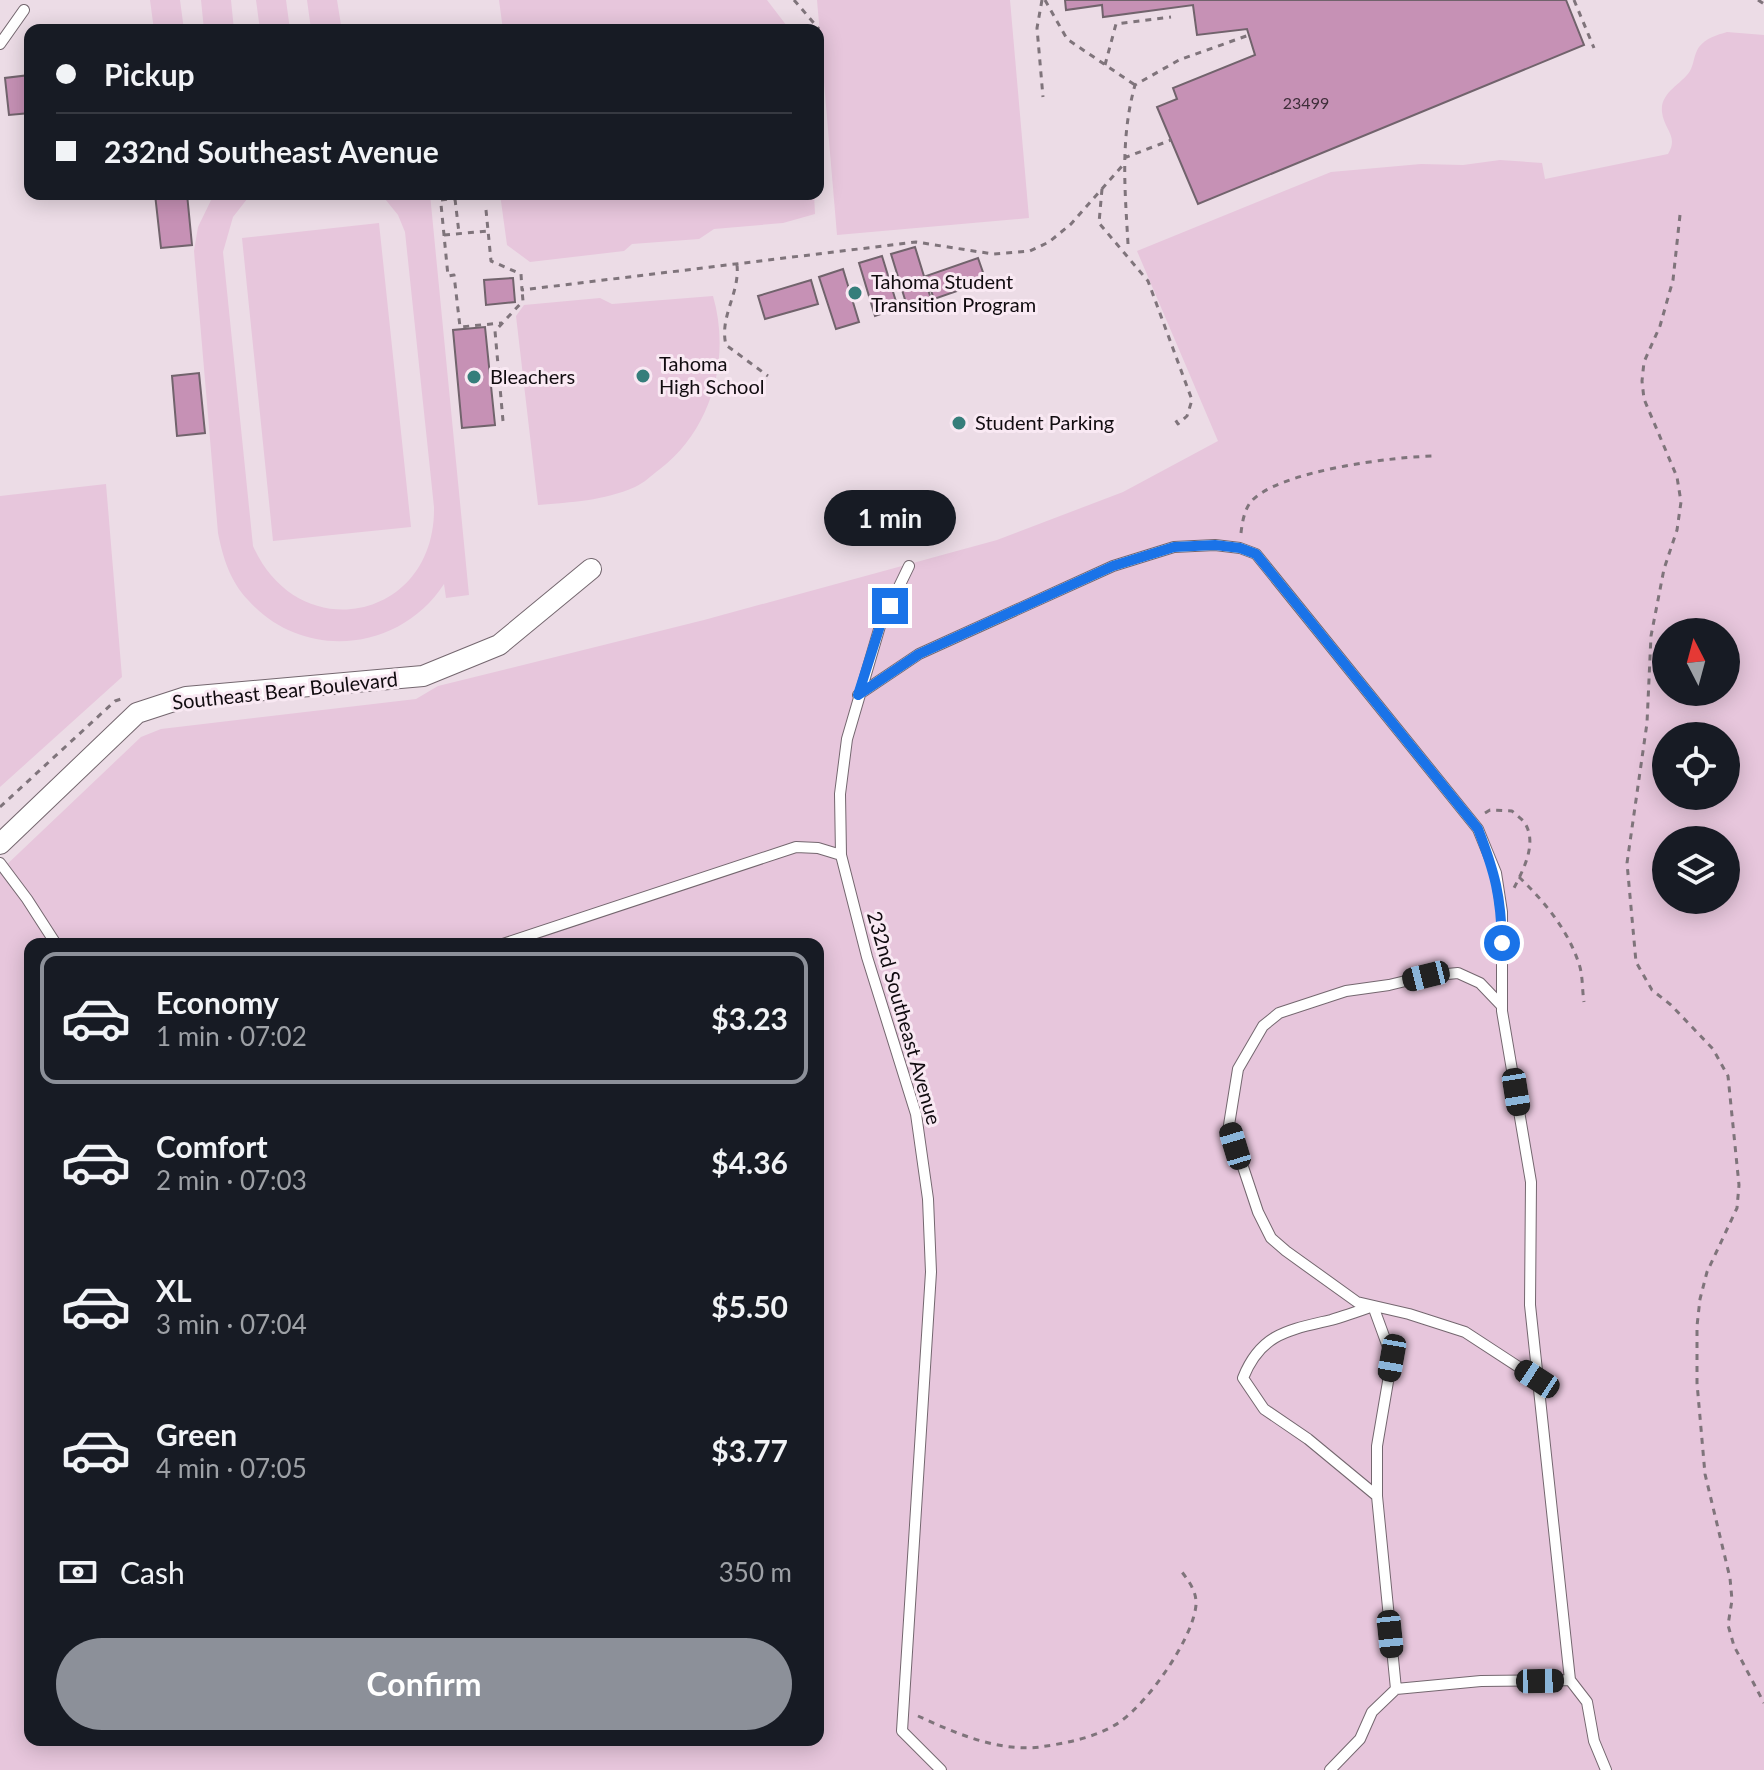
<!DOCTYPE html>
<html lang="en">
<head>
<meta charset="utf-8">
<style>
  :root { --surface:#171b24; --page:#20242c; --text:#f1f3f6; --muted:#9ea1a6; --line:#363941; --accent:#8c9099 }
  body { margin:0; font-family:Lato,sans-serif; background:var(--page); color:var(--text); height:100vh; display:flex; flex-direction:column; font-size:30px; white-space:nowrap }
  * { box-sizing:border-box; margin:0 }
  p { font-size:26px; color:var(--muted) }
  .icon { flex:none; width:44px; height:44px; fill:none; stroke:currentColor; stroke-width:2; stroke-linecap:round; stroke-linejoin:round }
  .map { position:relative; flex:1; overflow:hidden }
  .drawer { position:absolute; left:24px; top:938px; width:800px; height:808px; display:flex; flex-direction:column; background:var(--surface); border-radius:16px; box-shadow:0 4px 20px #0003 }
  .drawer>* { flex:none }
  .guide { position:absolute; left:24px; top:24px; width:800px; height:176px; border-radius:16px; box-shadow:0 4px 20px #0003; display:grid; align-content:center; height:176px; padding:0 32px; background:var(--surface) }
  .needle { width:52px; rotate:354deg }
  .buttons { position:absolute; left:1652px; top:618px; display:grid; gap:16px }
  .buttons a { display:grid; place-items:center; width:88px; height:88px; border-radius:50%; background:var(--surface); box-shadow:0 4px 20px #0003; font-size:40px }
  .end { position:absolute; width:36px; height:36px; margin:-18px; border:10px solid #1a73e8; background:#fff; box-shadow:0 0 0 4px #fff }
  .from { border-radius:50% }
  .bubble { position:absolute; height:56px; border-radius:28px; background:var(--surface); box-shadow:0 4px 20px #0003; font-size:26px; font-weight:700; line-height:56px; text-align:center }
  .car { position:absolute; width:24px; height:48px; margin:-24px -12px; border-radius:10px; box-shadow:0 0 6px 2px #0007; background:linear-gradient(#222 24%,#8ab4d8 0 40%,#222 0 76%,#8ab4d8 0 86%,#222 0) }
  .guide b { display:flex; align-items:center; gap:28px; height:76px; font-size:30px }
  .guide b+b { border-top:2px solid var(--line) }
  .guide i { width:20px; height:20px; background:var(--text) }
  ul { padding:14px 0 0; list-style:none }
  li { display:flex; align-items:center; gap:24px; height:132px; margin:0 16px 12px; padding:0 16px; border:4px solid transparent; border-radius:16px }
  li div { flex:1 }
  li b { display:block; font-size:30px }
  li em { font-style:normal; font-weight:700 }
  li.on { border-color:var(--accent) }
  li>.icon { width:72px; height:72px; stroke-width:1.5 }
  .pay { display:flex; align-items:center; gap:20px; height:88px; padding:0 32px; font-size:30px }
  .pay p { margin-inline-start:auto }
  .action { display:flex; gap:16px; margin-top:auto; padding:16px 32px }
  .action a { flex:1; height:92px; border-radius:48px; background:var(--accent); color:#fff; font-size:32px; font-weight:700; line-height:92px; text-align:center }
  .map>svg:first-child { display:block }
</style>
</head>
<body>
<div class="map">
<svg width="1764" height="1770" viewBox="0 0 1764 1770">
  <rect width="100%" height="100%" fill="#ecdce6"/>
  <path fill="#e7c6dc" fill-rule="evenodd" d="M150 0H180L184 30H154Z
    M201 0H231L234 30H204Z
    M256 0H286L290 30H260Z
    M307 0H337L341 25 311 29Z
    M499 0H767L790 30H503Z
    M817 0H1010L1029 218 837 235Z
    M1727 32 1764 35V1770H0V871L141 737 161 729 416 699 438 686 704 620 997 540 1123 492 1218 441 1137 251 1331 172 1421 164 1463 165 1500 160 1542 163 1545 179 1668 154C1679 136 1664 130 1662 112 1660 92 1681 85 1690 71 1694 64 1694 54 1699 47 1706 38 1717 35 1727 32ZM1666 632H1726V692H1666ZM1666 736H1726V796H1666ZM1666 840H1726V900H1666ZM30 944H818V1740H30Z
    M214 194H251L233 217 223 252 253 546C299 649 436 620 434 507L405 232 398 215 381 194H430L469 595 446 598 444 584C400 652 303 662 248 600 230 581 223 558 218 533L194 251 198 227Z
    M500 194H814L815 214 783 223 714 229 699 239 632 244 624 251 530 262 507 245Z
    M379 223 411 527 273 541 242 238Z
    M713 296C731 358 712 429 660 469 652 475 644 483 635 487 603 501 572 502 538 505L516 316 524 305 600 298 612 304Z
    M106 484 122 677 0 787V496Z"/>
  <path fill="#c691b5" stroke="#71636c" stroke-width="2" d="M1065 0H1566L1584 45 1198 204 1157 107 1177 99 1173 88 1255 55 1247 29 1197 35 1193 5 1103 17 1102 5 1066 10Z
    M30 75V113L9 115 5 78Z
    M155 194H187L192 245 161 248Z
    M915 247 931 299 907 306 891 254Z
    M882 256 898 308 875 316 859 263Z
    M978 258 986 281 934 299 926 276Z
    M843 269 859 322 836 329 819 277Z
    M513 278 515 302 486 305 484 280Z
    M811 280 818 304 765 319 758 296Z
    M485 327 495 425 462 428 453 330Z
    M199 373 205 433 177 436 172 376Z"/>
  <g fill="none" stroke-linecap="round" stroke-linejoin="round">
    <defs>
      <path id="lane" d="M0 44 24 10
        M909 566 880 626 847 739 840 794 841 855 867 957 916 1114 928 1199 931 1272 902 1731 941 1770
        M858 695 919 654 1113 566 1174 547 1215 545 1240 548 1256 554 1478 829 1496 873 1502 912V1011L1531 1182 1530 1305 1570 1680
        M0 863 27 899 56 944
        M503 944 796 847 818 848 841 855
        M1502 1006 1480 983 1458 973 1426 976 1389 985 1346 991 1279 1013 1263 1026 1238 1069 1229 1125 1258 1212 1271 1238 1286 1251 1357 1302 1409 1314 1465 1332 1537 1379
        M1373 1306 1392 1358 1377 1446V1496L1308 1439 1264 1409 1243 1378C1261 1333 1289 1330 1331 1320 1345 1316 1359 1311 1373 1306Z
        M1377 1496 1396 1689
        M1330 1770 1360 1739 1372 1712 1396 1689 1481 1681 1570 1680 1587 1702 1594 1741 1606 1770"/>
      <path id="street" d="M0 844 137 713 186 697 423 676 499 645 591 569"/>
    </defs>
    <use href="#lane" stroke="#74676f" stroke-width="12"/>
    <use href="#street" stroke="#74676f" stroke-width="22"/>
    <path stroke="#7f747b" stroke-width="3" stroke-dasharray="6 6" stroke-linecap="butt" d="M794 0 819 29
      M1042 0 1037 28 1043 97
      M1045 0 1067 39 1135 85
      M1574 0 1594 48
      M1758 0 1764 4
      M1105 65 1116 24 1171 17
      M1124 158 1171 140
      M1102 189 1099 223 1148 281 1192 400 1187 416 1178 424 1173 416
      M440 194 448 276 454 275 460 327 502 323
      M455 199 459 233
      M441 200 468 197
      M486 210 491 261 521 274 522 290 916 242 993 254 1030 251 1049 242 1071 224 1123 165
      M1680 215 1673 280 1660 326 1644 362 1642 381 1644 399 1677 477 1681 502 1677 530 1664 569 1651 636 1647 723 1627 863 1636 962 1652 990 1671 1005 1713 1049 1728 1076 1739 1185 1737 1208 1707 1272 1700 1299 1697 1326V1383L1705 1474 1730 1578 1732 1600 1728 1625 1734 1646 1764 1703
      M444 235 488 231
      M1128 244C1125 190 1120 139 1135 85L1179 60 1249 35
      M737 265C740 293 719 317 726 345L768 376
      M503 421 495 331 523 301 522 290
      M1241 533C1242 524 1244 511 1250 503 1274 471 1397 456 1437 456
      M0 807 115 701 124 698
      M1485 813 1490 810 1512 811C1516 815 1524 820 1526 825 1537 846 1522 872 1513 890
      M1519 877C1545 902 1568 930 1579 964 1583 975 1582 990 1584 1002
      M918 1716C955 1733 998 1752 1040 1747 1067 1743 1099 1737 1121 1721 1148 1702 1193 1639 1196 1605 1197 1590 1187 1579 1179 1568"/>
    <use href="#lane" stroke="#fff" stroke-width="10"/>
    <use href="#street" stroke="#fff" stroke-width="20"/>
  </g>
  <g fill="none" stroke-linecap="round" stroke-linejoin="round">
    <path stroke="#1a73e8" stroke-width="10" d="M890 606 880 626 858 695 919 654 1113 566 1174 547 1215 545 1240 548 1256 554 1478 829C1495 873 1501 896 1502 943"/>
  </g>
  <g fill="#367e7b" stroke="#f9e9f3" stroke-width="3">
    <circle cx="855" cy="293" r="8"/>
    <circle cx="643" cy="376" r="8"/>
    <circle cx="474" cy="377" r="8"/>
    <circle cx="959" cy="423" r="8"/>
  </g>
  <g text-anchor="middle" stroke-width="6" stroke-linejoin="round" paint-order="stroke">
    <g font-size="16" fill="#3e2d39">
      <text x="1306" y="109">23499</text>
    </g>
    <g font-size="20" fill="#110c10" stroke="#f9e9f3" text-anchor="start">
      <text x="871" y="289">Tahoma Student<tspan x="871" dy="23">Transition Program</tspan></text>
      <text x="659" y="371">Tahoma<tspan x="659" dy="23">High School</tspan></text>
      <text x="490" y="384">Bleachers</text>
      <text x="975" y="430">Student Parking</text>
    </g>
    <g font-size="20" fill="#110c10" stroke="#f9e9f3">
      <text transform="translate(285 691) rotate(-6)" y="7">Southeast Bear Boulevard</text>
      <text transform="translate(904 1018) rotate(74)" y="7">232nd Southeast Avenue</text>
    </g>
  </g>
</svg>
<div class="buttons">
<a><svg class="needle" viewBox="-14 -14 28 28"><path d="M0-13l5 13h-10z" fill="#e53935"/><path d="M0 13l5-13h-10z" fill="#9ea1a6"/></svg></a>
<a><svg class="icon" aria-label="locate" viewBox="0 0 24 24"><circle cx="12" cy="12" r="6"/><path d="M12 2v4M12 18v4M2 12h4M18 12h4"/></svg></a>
<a><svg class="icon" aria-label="layers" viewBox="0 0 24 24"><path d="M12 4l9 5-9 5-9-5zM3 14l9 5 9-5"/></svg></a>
</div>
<i class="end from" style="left:1502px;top:943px"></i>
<i class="end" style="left:890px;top:606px"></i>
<div class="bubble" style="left:824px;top:490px;width:132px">1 min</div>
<i class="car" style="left:1426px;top:976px;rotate:256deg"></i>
<i class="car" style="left:1516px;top:1092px;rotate:171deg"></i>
<i class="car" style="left:1235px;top:1146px;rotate:343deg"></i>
<i class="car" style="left:1392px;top:1358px;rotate:190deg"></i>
<i class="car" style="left:1537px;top:1379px;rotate:303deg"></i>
<i class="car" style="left:1390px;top:1634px;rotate:174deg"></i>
<i class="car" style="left:1540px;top:1681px;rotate:89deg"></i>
<div class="guide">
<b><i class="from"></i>Pickup</b>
<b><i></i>232nd Southeast Avenue</b>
</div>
<section class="drawer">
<ul>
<li class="on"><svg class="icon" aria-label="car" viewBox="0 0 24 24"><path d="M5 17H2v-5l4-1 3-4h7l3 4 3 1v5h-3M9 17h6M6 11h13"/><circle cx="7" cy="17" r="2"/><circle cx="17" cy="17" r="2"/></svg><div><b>Economy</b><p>1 min · 07:02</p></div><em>$3.23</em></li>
<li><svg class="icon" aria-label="car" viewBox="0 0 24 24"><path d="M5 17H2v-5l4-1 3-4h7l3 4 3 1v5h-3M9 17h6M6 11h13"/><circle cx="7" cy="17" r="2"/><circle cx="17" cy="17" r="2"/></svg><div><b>Comfort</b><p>2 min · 07:03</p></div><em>$4.36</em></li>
<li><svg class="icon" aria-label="car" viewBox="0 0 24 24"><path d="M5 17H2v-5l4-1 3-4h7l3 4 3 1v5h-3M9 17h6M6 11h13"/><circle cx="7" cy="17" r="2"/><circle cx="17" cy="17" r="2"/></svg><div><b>XL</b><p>3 min · 07:04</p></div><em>$5.50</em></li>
<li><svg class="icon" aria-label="car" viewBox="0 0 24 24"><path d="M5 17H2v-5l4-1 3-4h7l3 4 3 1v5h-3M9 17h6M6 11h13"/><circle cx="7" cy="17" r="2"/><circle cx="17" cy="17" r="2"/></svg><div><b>Green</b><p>4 min · 07:05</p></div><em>$3.77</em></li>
</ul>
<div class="pay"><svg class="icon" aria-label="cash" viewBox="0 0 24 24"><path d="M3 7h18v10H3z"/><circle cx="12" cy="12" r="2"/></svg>Cash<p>350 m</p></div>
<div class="action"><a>Confirm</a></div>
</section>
</div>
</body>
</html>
